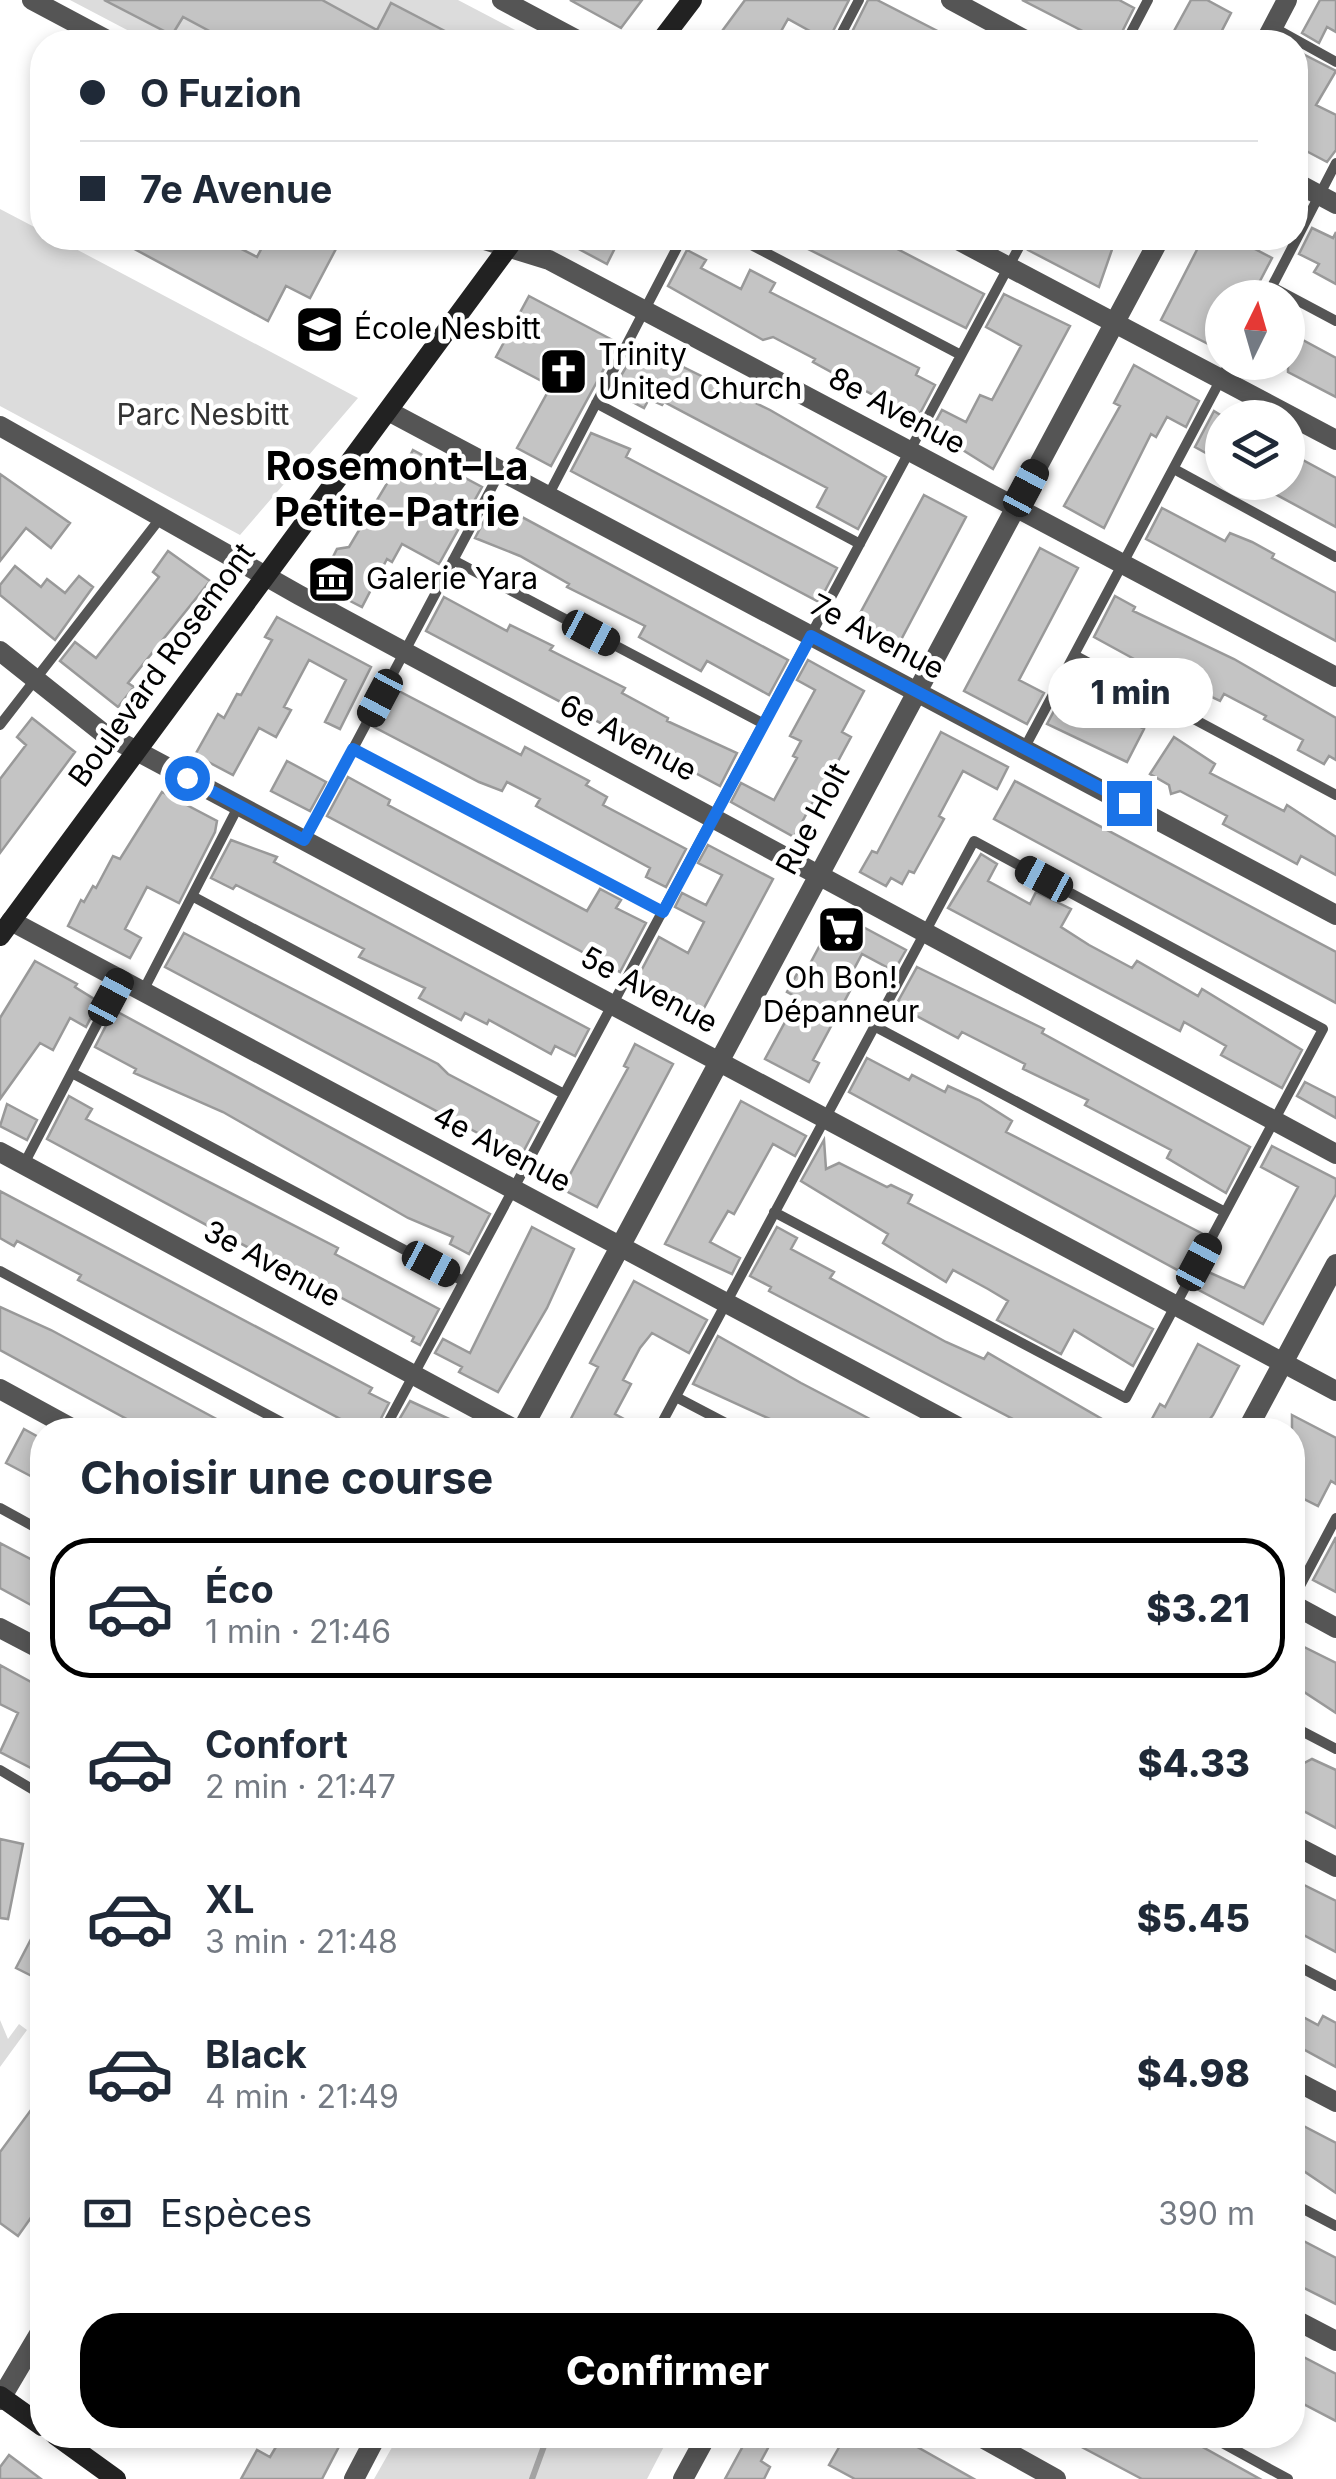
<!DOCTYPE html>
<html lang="fr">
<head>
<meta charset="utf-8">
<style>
  :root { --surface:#fff; --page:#f2f2f3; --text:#1f2937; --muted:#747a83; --line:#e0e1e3; --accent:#000 }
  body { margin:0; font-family:Inter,sans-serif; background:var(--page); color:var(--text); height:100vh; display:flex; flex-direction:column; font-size:38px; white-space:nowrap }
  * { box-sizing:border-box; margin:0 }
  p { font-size:32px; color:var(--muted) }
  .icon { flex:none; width:55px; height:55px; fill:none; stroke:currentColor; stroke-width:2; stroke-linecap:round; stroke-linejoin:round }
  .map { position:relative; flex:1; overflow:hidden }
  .drawer { position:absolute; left:30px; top:1418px; width:1275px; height:1030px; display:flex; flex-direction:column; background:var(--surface); border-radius:40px; box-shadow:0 5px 15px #0003 }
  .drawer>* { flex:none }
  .guide { position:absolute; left:30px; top:30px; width:1278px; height:220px; border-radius:40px; box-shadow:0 5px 15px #0003; display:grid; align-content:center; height:220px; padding:0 50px; background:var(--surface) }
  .needle { width:65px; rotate:5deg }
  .controls { position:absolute; left:1205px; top:280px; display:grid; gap:20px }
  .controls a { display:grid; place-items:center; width:100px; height:100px; border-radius:50%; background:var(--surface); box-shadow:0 5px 15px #0003; font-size:50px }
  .end { position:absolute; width:45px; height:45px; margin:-22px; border:12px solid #1a73e8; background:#fff; box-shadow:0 0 0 5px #fff }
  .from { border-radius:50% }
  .bubble { position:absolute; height:70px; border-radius:35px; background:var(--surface); box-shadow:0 5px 15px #0003; font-size:32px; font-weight:800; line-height:70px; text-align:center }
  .car { position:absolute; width:30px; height:60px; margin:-30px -15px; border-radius:12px; box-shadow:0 0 8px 2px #0007; background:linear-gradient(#222 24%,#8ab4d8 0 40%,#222 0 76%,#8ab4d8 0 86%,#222 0) }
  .guide b { display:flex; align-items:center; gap:35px; height:95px; font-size:38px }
  .guide b+b { border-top:2px solid var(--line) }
  .guide i { width:25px; height:25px; background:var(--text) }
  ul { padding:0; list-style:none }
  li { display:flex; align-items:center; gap:30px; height:140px; margin:0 20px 15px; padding:0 30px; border:5px solid transparent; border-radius:40px }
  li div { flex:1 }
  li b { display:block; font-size:38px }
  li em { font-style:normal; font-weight:800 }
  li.selected { border-color:var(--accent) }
  li>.icon { width:90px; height:90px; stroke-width:1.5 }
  h2 { padding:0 50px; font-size:45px; line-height:120px }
  .pay { display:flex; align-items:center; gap:25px; height:110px; padding:0 50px; font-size:38px }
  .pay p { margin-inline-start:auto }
  .cta { display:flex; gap:20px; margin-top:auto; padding:20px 50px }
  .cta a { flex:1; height:115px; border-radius:40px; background:var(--accent); color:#fff; font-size:40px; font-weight:800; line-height:115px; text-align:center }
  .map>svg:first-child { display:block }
</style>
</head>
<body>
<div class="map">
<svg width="1336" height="2479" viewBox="0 0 1336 2479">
  <rect width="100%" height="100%" fill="#fff"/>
  <path fill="#dcdcdc" d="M70 0H458L538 42H150Z
    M0 209 42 231V238H55L358 398 240 535 0 406Z
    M0 2020 8 2039 19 2024 27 2030 0 2067Z
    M399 2435H670L647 2479H374Z"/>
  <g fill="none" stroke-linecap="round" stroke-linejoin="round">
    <path stroke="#a3a3a3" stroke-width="6" d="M532 2479 548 2435"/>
  </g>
  <path fill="#c4c4c4" stroke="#999" stroke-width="2.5" d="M104 0H322L377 30 391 3 466 42H384L373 37 370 42H230L183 17 172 35Z
    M570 0H642L621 28Z
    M745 0H849L828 41 788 19 775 42H714Z
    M868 0H877L959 42H868L851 34Z
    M1022 0H1119L1134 8 1117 42H1104Z
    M1191 0H1207L1231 13 1216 42H1168Z
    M1320 0H1336V32L1327 27 1319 43 1302 33Z
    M1301 53 1336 71 1316 105 1336 115V150L1327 162 1295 145V64Z
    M1312 228 1333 238 1336 232V284L1314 272 1319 264 1299 254Z
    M114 238H220L257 257 267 238H323L338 245 310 298 286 286 268 321Z
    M558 238H620L607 264Z
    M786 238H876L984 294 966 328Z
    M1034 238H1116L1099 287 1028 250Z
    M1203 238H1234L1272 258 1251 298H1222V351L1161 320Z
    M687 250 706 260 701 268 741 289 750 270 775 283 770 292 919 368 916 375 935 385 917 419 813 362 815 359 773 337 763 340 668 286Z
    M1004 294 1070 326 993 469 931 430 942 410 966 422 980 395 992 400 1021 346 986 327Z
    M529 296 618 343 551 466 517 448 551 386 496 357Z
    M1288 332 1336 358V397L1288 372Z
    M639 345 770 410 886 477 858 529 817 507 827 488 664 402 662 405 649 399 644 408 612 391Z
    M1134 365 1199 401 1186 427 1167 417 1156 437 1151 434 1104 528 1064 506 1120 406 1114 403Z
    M1214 411 1222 416V462L1195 447Z
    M591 433 630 449 626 457 837 568 819 602 571 471Z
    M413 450 482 487 439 564 402 544 392 562 387 559 362 607 319 585 337 549 349 547 392 475 402 472Z
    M1288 452 1336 478V527L1253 482H1288Z
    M0 474 70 523 51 548 26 528 0 561Z
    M924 495 966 517 894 653 851 630Z
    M494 502 788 660 769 695 707 661 701 671 646 641 639 637 645 626 567 587 569 584 520 556 475 538Z
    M1162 508 1225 541 1230 533 1252 542 1274 554 1272 558 1336 593V641L1146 539Z
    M1040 548 1078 568 1019 680 1044 693 1027 724 964 691Z
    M168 551 210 581 128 683 134 687 118 707 60 661 75 642 96 658 159 577 153 572Z
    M15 566 41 587 47 579 65 593 79 576 93 587 55 640 0 595V585Z
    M1115 596 1135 607 1133 611 1234 659 1336 718V760L1329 756 1324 764 1298 750 1303 740 1264 719 1266 716 1224 694 1220 701 1156 671 1094 637Z
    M444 597 507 631 510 625 553 646 550 650 625 688 622 693 668 718 667 721 737 753 720 786 426 631Z
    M277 617 371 667 340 729 325 722 346 680 309 660 284 707 291 710 276 737 259 728 233 775 195 755 218 714 224 718 237 694 241 695 272 640 265 637Z
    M808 660 864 691 842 732 851 737 830 776 834 779 823 799 816 796 794 837 731 802 741 783 774 800 797 758 793 756 801 741 790 736 815 690 797 680Z
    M1069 683 1090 693 1086 699 1144 729 1127 762 1047 724Z
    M395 689 521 755 525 747 589 781 586 785 607 797 603 805 686 849 666 887 646 877 650 868 536 806 540 799 507 782 502 791 479 782 374 727Z
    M32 718 75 752 0 853V779L26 745 17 737Z
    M941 732 1008 767 997 789 963 771 939 816 944 819 914 873 909 871 902 884 891 878 886 886 860 872 872 851 877 853Z
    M1174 737 1215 764 1210 773 1284 811 1287 805 1336 837V875L1301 856 1297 864 1223 824 1227 816 1180 791 1171 794 1169 785 1150 774Z
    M287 761 326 782 310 811 271 791Z
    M348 777 390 800 388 805 587 911 600 889 621 900 616 908 646 923 620 972 327 816Z
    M1015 781 1336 952V1003L994 819Z
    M162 792 217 821 215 832 179 903 147 887 125 929 141 938 130 958 68 926 81 900 84 902 93 886 96 888 113 856 120 859Z
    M231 840 277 857 274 862 589 1029 575 1056 555 1046 551 1054 489 1020 487 1024 465 1013 461 1020 419 998 425 988 359 957 364 949 236 885 233 889 211 878Z
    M708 845 773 879 696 1023 632 988 659 937 688 953 704 922 675 907 682 893 706 905 722 875 698 863Z
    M981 854 997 864 988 881 1030 904 1036 892 1071 909 1061 927 1089 945 1132 968 1137 961 1198 996 1202 989 1302 1050 1282 1088 1221 1055 1226 1046 1184 1022 1180 1031 948 908Z
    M837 913 906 950 894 971 862 954 846 984 852 987 813 1060 819 1063 809 1082 765 1059 798 998 787 992 798 972 804 975Z
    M184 933 438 1064 448 1074 539 1122 521 1156 165 967Z
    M35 961 77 984 75 987 99 1002 86 1027 70 1018 53 1050 40 1043 0 1099V1018Z
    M917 967 1044 1029 1042 1033 1250 1147 1226 1193 1167 1158 1171 1150 1085 1105 1088 1100 1023 1069 1025 1064 962 1032 958 1038 896 1005Z
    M114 1010 490 1214 469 1254 450 1244 453 1237 408 1218 223 1112 134 1073 136 1069 95 1047Z
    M635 1044 673 1064 597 1207 562 1189 628 1068 624 1066Z
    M867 1058 909 1080 912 1075 945 1092 948 1086 979 1100 1012 1121 1006 1132 1203 1234 1183 1273 849 1092Z
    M1305 1082 1336 1098V1118L1297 1096Z
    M69 1096 92 1109 86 1119 338 1248 335 1254 439 1309 420 1345 412 1341 414 1337 47 1139Z
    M741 1101 806 1136 795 1156 773 1144 734 1214 728 1211 710 1242 740 1258 732 1274 665 1244Z
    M7 1104 37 1120 27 1140 0 1126Z
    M824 1140 826 1169 839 1163 887 1187 891 1185 912 1195 908 1203 1153 1329 1133 1366 1074 1330 1061 1354 997 1320 1008 1301 988 1289 953 1270 946 1282 883 1243 888 1234 801 1181Z
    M1272 1146 1336 1179V1194L1263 1324 1195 1288 1204 1270 1244 1288 1263 1253 1298 1187 1261 1167Z
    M0 1191 372 1388 369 1393 389 1403 375 1430 355 1420 352 1425 78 1280 81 1275 17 1241 14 1246 0 1238Z
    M532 1227 574 1249 547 1308 498 1392 459 1372 462 1367 435 1353 443 1339 470 1353Z
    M777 1227 797 1238 791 1249 834 1272 830 1278 946 1342 984 1359 988 1353 1121 1430H1034L769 1291 771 1287 750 1276Z
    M634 1281 707 1320 689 1353 652 1333 640 1348 623 1380 631 1384 615 1414 644 1430H565L598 1367 590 1363Z
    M0 1307 51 1330 237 1430H147L0 1350Z
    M718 1336 801 1383 891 1430H794L693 1384Z
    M1198 1344 1239 1366 1213 1415 1201 1430H1146L1160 1404 1165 1407Z
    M410 1401 473 1430H425L400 1418Z
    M1292 1415 1336 1438V1484L1331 1481 1318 1506 1292 1493Z
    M24 1429 42 1439V1482L6 1463Z
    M1336 1537V1592L1313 1580Z
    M0 1543 42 1565V1611L0 1588Z
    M1292 1641 1336 1663V1713L1292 1684Z
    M0 1665 42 1688V1751L33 1769 0 1752 18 1713 0 1704Z
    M1292 1757 1304 1763 1312 1759 1336 1770V1828L1292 1805Z
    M0 1839 23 1844 8 1919 0 1918Z
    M1292 1879 1336 1901V1952L1292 1929Z
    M42 1918V1981L16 1968Z
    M1292 2011 1318 2025 1323 2016 1336 2023V2067L1292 2043Z
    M42 2095V2202L18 2236 0 2223V2152Z
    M1292 2120 1336 2143V2193L1292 2163Z
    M1292 2235 1336 2258V2304L1292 2282Z
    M1292 2351 1336 2374V2421L1292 2398Z
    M283 2435H345L322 2479H241L257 2450 270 2457Z
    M749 2435H775L761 2461 770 2467 764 2479H725Z
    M846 2435H896L974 2479H855L829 2465Z
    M1059 2435H1181L1260 2479H1142Z
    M9 2455 41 2479H0V2467Z"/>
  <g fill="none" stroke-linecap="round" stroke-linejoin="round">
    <path stroke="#555" stroke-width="10" d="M1273 27 1336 62
      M837 42 859 0
      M1126 42 1148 0
      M738 238 959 354
      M1272 287 1336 321
      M1266 298 1336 163
      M596 403 860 544
      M1174 469 1336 557
      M548 496 682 238
      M453 560 764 724
      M1074 655 1336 795
      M0 725 162 516
      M1025 747 1230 362
      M353 749 663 912
      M304 841 500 472
      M192 896 564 1094
      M143 991 238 807
      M874 1026 1225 1212
      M72 1073 463 1281
      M24 1164 120 980
      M0 1271 296 1430
      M676 1397 739 1430
      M384 1430 1024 238
      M658 1430 974 841 1323 1029 1126 1398 774 1212
      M0 1508 42 1531
      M1292 1601 1336 1518
      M1292 1726 1336 1749
      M0 1770 42 1795
      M1292 1963 1336 1986
      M1292 2203 1336 2226
      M1208 2435 1288 2479"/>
    <path stroke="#555" stroke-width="20" d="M32 0 111 42
      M502 0 581 42
      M951 0 1029 42
      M1265 42 1287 0
      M1295 182 1336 204
      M478 238 549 260 1336 677
      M954 238 1336 440
      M390 412 1336 915
      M0 426 299 595 1336 1154
      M0 651 103 733 1336 1391
      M11 921 964 1430
      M0 1152 516 1430
      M0 1389 75 1430
      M522 1430 1160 238
      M1247 1430 1336 1264
      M1292 1604 1336 1628
      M0 1628 42 1650
      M1292 1844 1336 1867
      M1292 2079 1336 2102
      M1292 2318 1336 2341
      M0 2400 42 2329
      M977 2435 1056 2479
      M354 2479 377 2435
      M683 2479 707 2435"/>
    <path stroke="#222" stroke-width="20" d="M660 42 692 0
      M0 936 515 238
      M0 2396 42 2426
      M55 2435 116 2479"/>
  </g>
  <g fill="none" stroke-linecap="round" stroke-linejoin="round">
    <path stroke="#1a73e8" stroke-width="12" d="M187 778 304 840 353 749 663 912 811 636 1129 803"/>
  </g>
  <defs>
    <symbol id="school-square" viewBox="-11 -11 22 22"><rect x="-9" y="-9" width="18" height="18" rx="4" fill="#000" stroke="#fff"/><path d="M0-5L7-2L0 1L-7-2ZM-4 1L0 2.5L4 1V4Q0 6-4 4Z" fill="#fff"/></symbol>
    <symbol id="church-square" viewBox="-11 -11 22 22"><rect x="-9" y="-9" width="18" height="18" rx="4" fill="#000" stroke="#fff"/><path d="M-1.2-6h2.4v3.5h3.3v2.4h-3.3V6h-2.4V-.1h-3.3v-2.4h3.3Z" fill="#fff"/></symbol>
    <symbol id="museum-square" viewBox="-11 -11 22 22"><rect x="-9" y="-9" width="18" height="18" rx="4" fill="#000" stroke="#fff"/><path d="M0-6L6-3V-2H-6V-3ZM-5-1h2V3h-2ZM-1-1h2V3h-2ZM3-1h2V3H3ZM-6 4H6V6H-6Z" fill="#fff"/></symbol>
    <symbol id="supermarket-square" viewBox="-11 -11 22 22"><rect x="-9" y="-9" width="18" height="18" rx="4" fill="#000" stroke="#fff"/><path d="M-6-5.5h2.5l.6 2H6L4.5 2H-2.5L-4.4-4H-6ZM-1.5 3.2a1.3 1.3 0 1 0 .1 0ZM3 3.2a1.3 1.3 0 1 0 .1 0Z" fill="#fff"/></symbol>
  </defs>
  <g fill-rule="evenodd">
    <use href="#school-square" x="292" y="302" width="55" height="55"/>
    <use href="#church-square" x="536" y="344" width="55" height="55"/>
    <use href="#museum-square" x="304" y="552" width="55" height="55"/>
    <use href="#supermarket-square" x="814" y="902" width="55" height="55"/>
  </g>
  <g text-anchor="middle" stroke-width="9" stroke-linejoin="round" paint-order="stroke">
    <g font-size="30" fill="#000" stroke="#fff" text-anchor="start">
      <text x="354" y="339">École Nesbitt</text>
      <text x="598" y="365">Trinity<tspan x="598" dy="34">United Church</tspan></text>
      <text x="366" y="589">Galerie Yara</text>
      <text x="841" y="988" text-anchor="middle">Oh Bon!<tspan x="841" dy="34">Dépanneur</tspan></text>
    </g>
    <g font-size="30" fill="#000" stroke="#fff">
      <text transform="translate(897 411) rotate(28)" y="10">8e Avenue</text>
      <text transform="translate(877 637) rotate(28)" y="10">7e Avenue</text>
      <text transform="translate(162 665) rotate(-54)" y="10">Boulevard Rosemont</text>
      <text transform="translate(628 738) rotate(28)" y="10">6e Avenue</text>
      <text transform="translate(813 819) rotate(-62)" y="10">Rue Holt</text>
      <text transform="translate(649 990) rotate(28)" y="10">5e Avenue</text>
      <text transform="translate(502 1149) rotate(28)" y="10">4e Avenue</text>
      <text transform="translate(272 1264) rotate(28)" y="10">3e Avenue</text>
    </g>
    <g font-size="30" fill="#333" stroke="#fff">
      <text x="203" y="425">Parc Nesbitt</text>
    </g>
    <g font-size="40" font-weight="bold" fill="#000" stroke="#fff">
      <text x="397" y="480">Rosemont–La<tspan x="397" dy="46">Petite-Patrie</tspan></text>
    </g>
  </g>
</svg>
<div class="controls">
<a><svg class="needle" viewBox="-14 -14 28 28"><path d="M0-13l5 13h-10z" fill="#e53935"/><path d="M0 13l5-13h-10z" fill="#747a83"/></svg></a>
<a><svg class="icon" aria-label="layers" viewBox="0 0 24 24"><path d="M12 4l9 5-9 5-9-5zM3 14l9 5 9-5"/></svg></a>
</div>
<i class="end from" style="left:187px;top:778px"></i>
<i class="end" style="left:1129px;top:803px"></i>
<div class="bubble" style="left:1048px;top:658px;width:165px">1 min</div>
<i class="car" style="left:1026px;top:488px;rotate:28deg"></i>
<i class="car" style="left:591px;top:633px;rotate:118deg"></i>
<i class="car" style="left:380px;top:698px;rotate:208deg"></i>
<i class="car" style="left:1044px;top:879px;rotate:298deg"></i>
<i class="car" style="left:111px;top:997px;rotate:28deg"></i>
<i class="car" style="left:1199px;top:1262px;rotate:28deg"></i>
<i class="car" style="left:431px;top:1264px;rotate:118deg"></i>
<div class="guide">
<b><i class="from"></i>O Fuzion</b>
<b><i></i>7e Avenue</b>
</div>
<section class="drawer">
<h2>Choisir une course</h2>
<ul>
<li class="selected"><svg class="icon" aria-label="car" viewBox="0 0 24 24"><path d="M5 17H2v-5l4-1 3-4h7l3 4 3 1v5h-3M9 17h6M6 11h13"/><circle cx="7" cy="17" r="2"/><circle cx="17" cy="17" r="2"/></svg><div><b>Éco</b><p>1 min · 21:46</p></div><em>$3.21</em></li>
<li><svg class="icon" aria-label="car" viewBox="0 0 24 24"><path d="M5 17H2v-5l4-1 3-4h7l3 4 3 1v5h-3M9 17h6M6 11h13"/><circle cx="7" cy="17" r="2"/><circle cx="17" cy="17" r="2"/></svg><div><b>Confort</b><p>2 min · 21:47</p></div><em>$4.33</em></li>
<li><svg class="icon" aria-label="car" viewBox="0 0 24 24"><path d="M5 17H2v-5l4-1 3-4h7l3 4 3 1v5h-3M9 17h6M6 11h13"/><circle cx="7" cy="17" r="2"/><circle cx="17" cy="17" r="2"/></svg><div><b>XL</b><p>3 min · 21:48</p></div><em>$5.45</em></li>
<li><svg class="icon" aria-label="car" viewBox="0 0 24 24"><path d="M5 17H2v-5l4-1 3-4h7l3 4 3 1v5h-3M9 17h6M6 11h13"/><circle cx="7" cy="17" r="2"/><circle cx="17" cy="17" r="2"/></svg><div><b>Black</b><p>4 min · 21:49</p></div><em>$4.98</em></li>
</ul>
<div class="pay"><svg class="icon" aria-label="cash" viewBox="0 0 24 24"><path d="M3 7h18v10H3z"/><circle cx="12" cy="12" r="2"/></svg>Espèces<p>390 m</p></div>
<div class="cta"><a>Confirmer</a></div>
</section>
</div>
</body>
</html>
